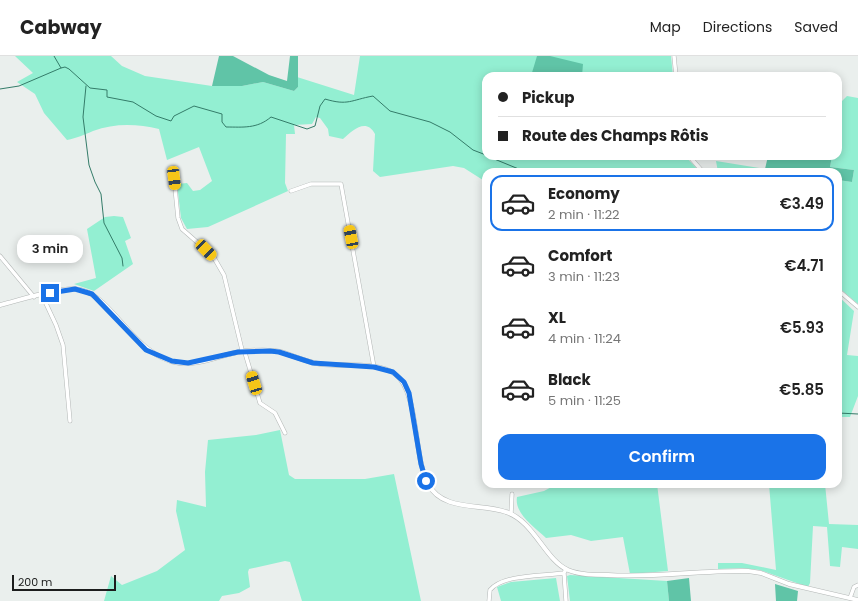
<!DOCTYPE html>
<html lang="en">
<head>
<meta charset="utf-8">
<style>
  :root { --surface:#fff; --page:#f2f2f2; --text:#222; --muted:#767676; --line:#e0e0e0; --accent:#1a73e8 }
  body { margin:0; font-family:Poppins,sans-serif; background:var(--page); color:var(--text); height:100vh; display:flex; flex-direction:column; font-size:15px; white-space:nowrap }
  * { box-sizing:border-box; margin:0 }
  p { font-size:13px; color:var(--muted) }
  .icon { flex:none; width:22px; height:22px; fill:none; stroke:currentColor; stroke-width:2; stroke-linecap:round; stroke-linejoin:round }
  .map { position:relative; flex:1; overflow:hidden }
  .side { position:absolute; left:482px; top:112px; width:360px; height:320px; display:flex; flex-direction:column; background:var(--surface); border-radius:12px; box-shadow:0 2px 10px #0003 }
  .side>* { flex:none }
  .banner { position:absolute; left:482px; top:16px; width:360px; height:88px; border-radius:12px; box-shadow:0 2px 10px #0003; display:grid; align-content:center; height:88px; padding:0 16px; background:var(--surface) }
  .scale { position:absolute; left:12px; bottom:10px; width:104px; box-sizing:border-box; padding-left:4px; border:2px solid #1c1d1d; border-top:0; font-size:11px; line-height:14px; white-space:nowrap; color:#1c1d1d; -webkit-text-stroke:3px #eaefed; paint-order:stroke }
  .end { position:absolute; width:18px; height:18px; margin:-9px; border:5px solid #1a73e8; background:#fff; box-shadow:0 0 0 2px #fff }
  .from { border-radius:50% }
  .bubble { position:absolute; height:28px; border-radius:12px; background:var(--surface); box-shadow:0 2px 10px #0003; font-size:13px; font-weight:600; line-height:28px; text-align:center }
  .car { position:absolute; width:12px; height:24px; margin:-12px -6px; border-radius:5px; box-shadow:0 0 3px 1px #0007; background:linear-gradient(#f5c518 24%,#345 0 40%,#f5c518 0 76%,#345 0 86%,#f5c518 0) }
  .banner b { display:flex; align-items:center; gap:14px; height:38px; font-size:15px }
  .banner b+b { border-top:1px solid var(--line) }
  .banner i { width:10px; height:10px; background:var(--text) }
  ul { padding:7px 0 0; list-style:none }
  li { display:flex; align-items:center; gap:12px; height:56px; margin:0 8px 6px; padding:0 8px; border:2px solid transparent; border-radius:12px }
  li div { flex:1 }
  li b { display:block; font-size:15px }
  li em { font-style:normal; font-weight:600 }
  li.active { border-color:var(--accent) }
  li>.icon { width:36px; height:36px; stroke-width:1.5 }
  .cta { display:flex; gap:8px; margin-top:auto; padding:8px 16px }
  .cta a { flex:1; height:46px; border-radius:12px; background:var(--accent); color:#fff; font-size:16px; font-weight:600; line-height:46px; text-align:center }
  header { display:flex; align-items:center; gap:24px; box-sizing:border-box; height:56px; padding:0 20px; background:var(--surface); border-bottom:1px solid var(--line) }
  header strong { font-size:19px }
  nav { display:flex; gap:22px; margin-inline-start:auto; font-size:14px }
  .map>svg:first-child { display:block }
</style>
</head>
<body>
<header>
<strong>Cabway</strong>
<nav><a>Map</a><a>Directions</a><a>Saved</a></nav>
</header>
<div class="map">
<svg width="858" height="545" viewBox="0 0 858 545">
  <rect width="100%" height="100%" fill="#eaefed"/>
  <path fill="#93efd2" d="M15 0H111L122 10 145 20 212 30H242L263 26 294 35 298 31 297 21 354 39 360 0H671L673 20H486V100H685L700 116H486V126L464 112 453 110 380 121 373 115 375 78C366 61 352 75 343 83L329 80 328 73 320 62 316 61 312 68 294 69 295 78H286L285 127 288 135 208 171 187 173 181 162 177 128 187 127 193 135 200 134 212 125 199 91 167 104 159 73C137 68 115 67 93 75 84 79 77 82 67 84L44 57 35 38 17 26 33 17Z
    M847 40 858 42V248L838 231V124L852 126 854 114 830 111 832 100H838V76L841 67 838 66V49Z
    M716 105 777 115V116H718Z
    M114 160 123 161 131 182 125 185 133 208 94 235 74 228 96 222 87 173 105 161Z
    M838 240 854 255 847 299 858 300V340L850 361H838Z
    M280 374 289 419 295 423H365L394 418 421 545H302L290 506 285 505 249 513 248 516 250 531 239 537 222 540 219 545H104L111 520 122 529 157 515 185 494 176 455 177 444 206 451 205 416 208 384 256 379Z
    M557 428H657L668 515 630 518 623 481 591 485 571 479 546 482C535 471 514 458 517 441L544 435Z
    M769 428H825L829 468 858 469V493L842 491 840 511 830 510 827 471 813 470 810 527 808 531 760 514 742 512 718 513V507H742L776 514Z
    M570 519 667 525 669 545H570L567 520Z
    M556 522 560 545H501L497 531 511 526Z"/>
  <path fill="#60c4a7" d="M219 0H233L269 19 287 25 290 0H298V31L294 35 263 26 242 30H212Z
    M537 0H550L583 8 582 20H531Z
    M768 100H832L830 111 854 114 852 126 838 124V116H777L765 113Z
    M689 522 691 545H669L667 525Z
    M775 528 798 535 797 545H776Z"/>
  <g fill="none" stroke-linecap="round" stroke-linejoin="round">
    <path stroke="#347c69" stroke-width="1" d="M54 0 61 12 65 11 69 13 90 32 107 34V41L133 46 156 60 171 65 174 60 194 50 222 58V66L226 71C243 71 257 73 271 61L307 73 315 70 320 50 325 43C348 50 351 44 373 40L390 55 430 66 450 76 473 94 486 99
      M86 30 83 61 89 109 95 126 101 138 104 167 122 202 123 210
      M0 33 19 30 61 12
      M487 100 526 116
      M838 357 858 358"/>
    <defs>
      <path id="minor" d="M674 0 676 20
        M689 100 703 116
        M174 122 178 162 182 173 213 200 224 219 242 294 245 297 260 347 275 357 285 377
        M291 135 311 128H341L374 311
        M0 200 34 241
        M838 234 858 251
        M42 239 56 269 63 289 70 365
        M511 458 512 438
        M564 517 566 545
        M850 542 854 531 858 529
        M489 545 490 534C503 518 544 520 564 517L566 513"/>
      <path id="tertiary" d="M0 249C20 244 56 232 75 233 112 235 131 300 179 307 202 310 223 297 245 295 257 294 270 293 281 296 294 300 306 306 320 308 342 311 377 305 395 318 419 335 413 400 428 428 443 456 481 447 506 456 534 465 545 504 568 514 580 519 595 519 608 519 655 522 701 514 748 515L761 517 789 528 858 544"/>
    </defs>
    <use href="#minor" stroke="#b3b7b6" stroke-width="4.5"/>
    <use href="#tertiary" stroke="#b3b7b6" stroke-width="5"/>
    <use href="#minor" stroke="#fff" stroke-width="3.5"/>
    <use href="#tertiary" stroke="#fff" stroke-width="4"/>
  </g>
  <g fill="none" stroke-linecap="round" stroke-linejoin="round">
    <path stroke="#1a73e8" stroke-width="5" d="M50 237 75 233 92 238 146 294 172 305 188 307 238 296 270 295 279 296 313 307 374 311 393 316 404 326 409 337 421 408 426 425"/>
  </g>
</svg>
<div class="scale">200 m</div>
<i class="end from" style="left:426px;top:425px"></i>
<i class="end" style="left:50px;top:237px"></i>
<div class="bubble" style="left:17px;top:179px;width:66px">3 min</div>
<i class="car" style="left:174px;top:122px;rotate:173deg"></i>
<i class="car" style="left:351px;top:181px;rotate:349deg"></i>
<i class="car" style="left:206px;top:194px;rotate:135deg"></i>
<i class="car" style="left:254px;top:327px;rotate:343deg"></i>
<div class="banner">
<b><i class="from"></i>Pickup</b>
<b><i></i>Route des Champs Rôtis</b>
</div>
<section class="side">
<ul>
<li class="active"><svg class="icon" aria-label="car" viewBox="0 0 24 24"><path d="M5 17H2v-5l4-1 3-4h7l3 4 3 1v5h-3M9 17h6M6 11h13"/><circle cx="7" cy="17" r="2"/><circle cx="17" cy="17" r="2"/></svg><div><b>Economy</b><p>2 min · 11:22</p></div><em>€3.49</em></li>
<li><svg class="icon" aria-label="car" viewBox="0 0 24 24"><path d="M5 17H2v-5l4-1 3-4h7l3 4 3 1v5h-3M9 17h6M6 11h13"/><circle cx="7" cy="17" r="2"/><circle cx="17" cy="17" r="2"/></svg><div><b>Comfort</b><p>3 min · 11:23</p></div><em>€4.71</em></li>
<li><svg class="icon" aria-label="car" viewBox="0 0 24 24"><path d="M5 17H2v-5l4-1 3-4h7l3 4 3 1v5h-3M9 17h6M6 11h13"/><circle cx="7" cy="17" r="2"/><circle cx="17" cy="17" r="2"/></svg><div><b>XL</b><p>4 min · 11:24</p></div><em>€5.93</em></li>
<li><svg class="icon" aria-label="car" viewBox="0 0 24 24"><path d="M5 17H2v-5l4-1 3-4h7l3 4 3 1v5h-3M9 17h6M6 11h13"/><circle cx="7" cy="17" r="2"/><circle cx="17" cy="17" r="2"/></svg><div><b>Black</b><p>5 min · 11:25</p></div><em>€5.85</em></li>
</ul>
<div class="cta"><a>Confirm</a></div>
</section>
</div>
</body>
</html>
